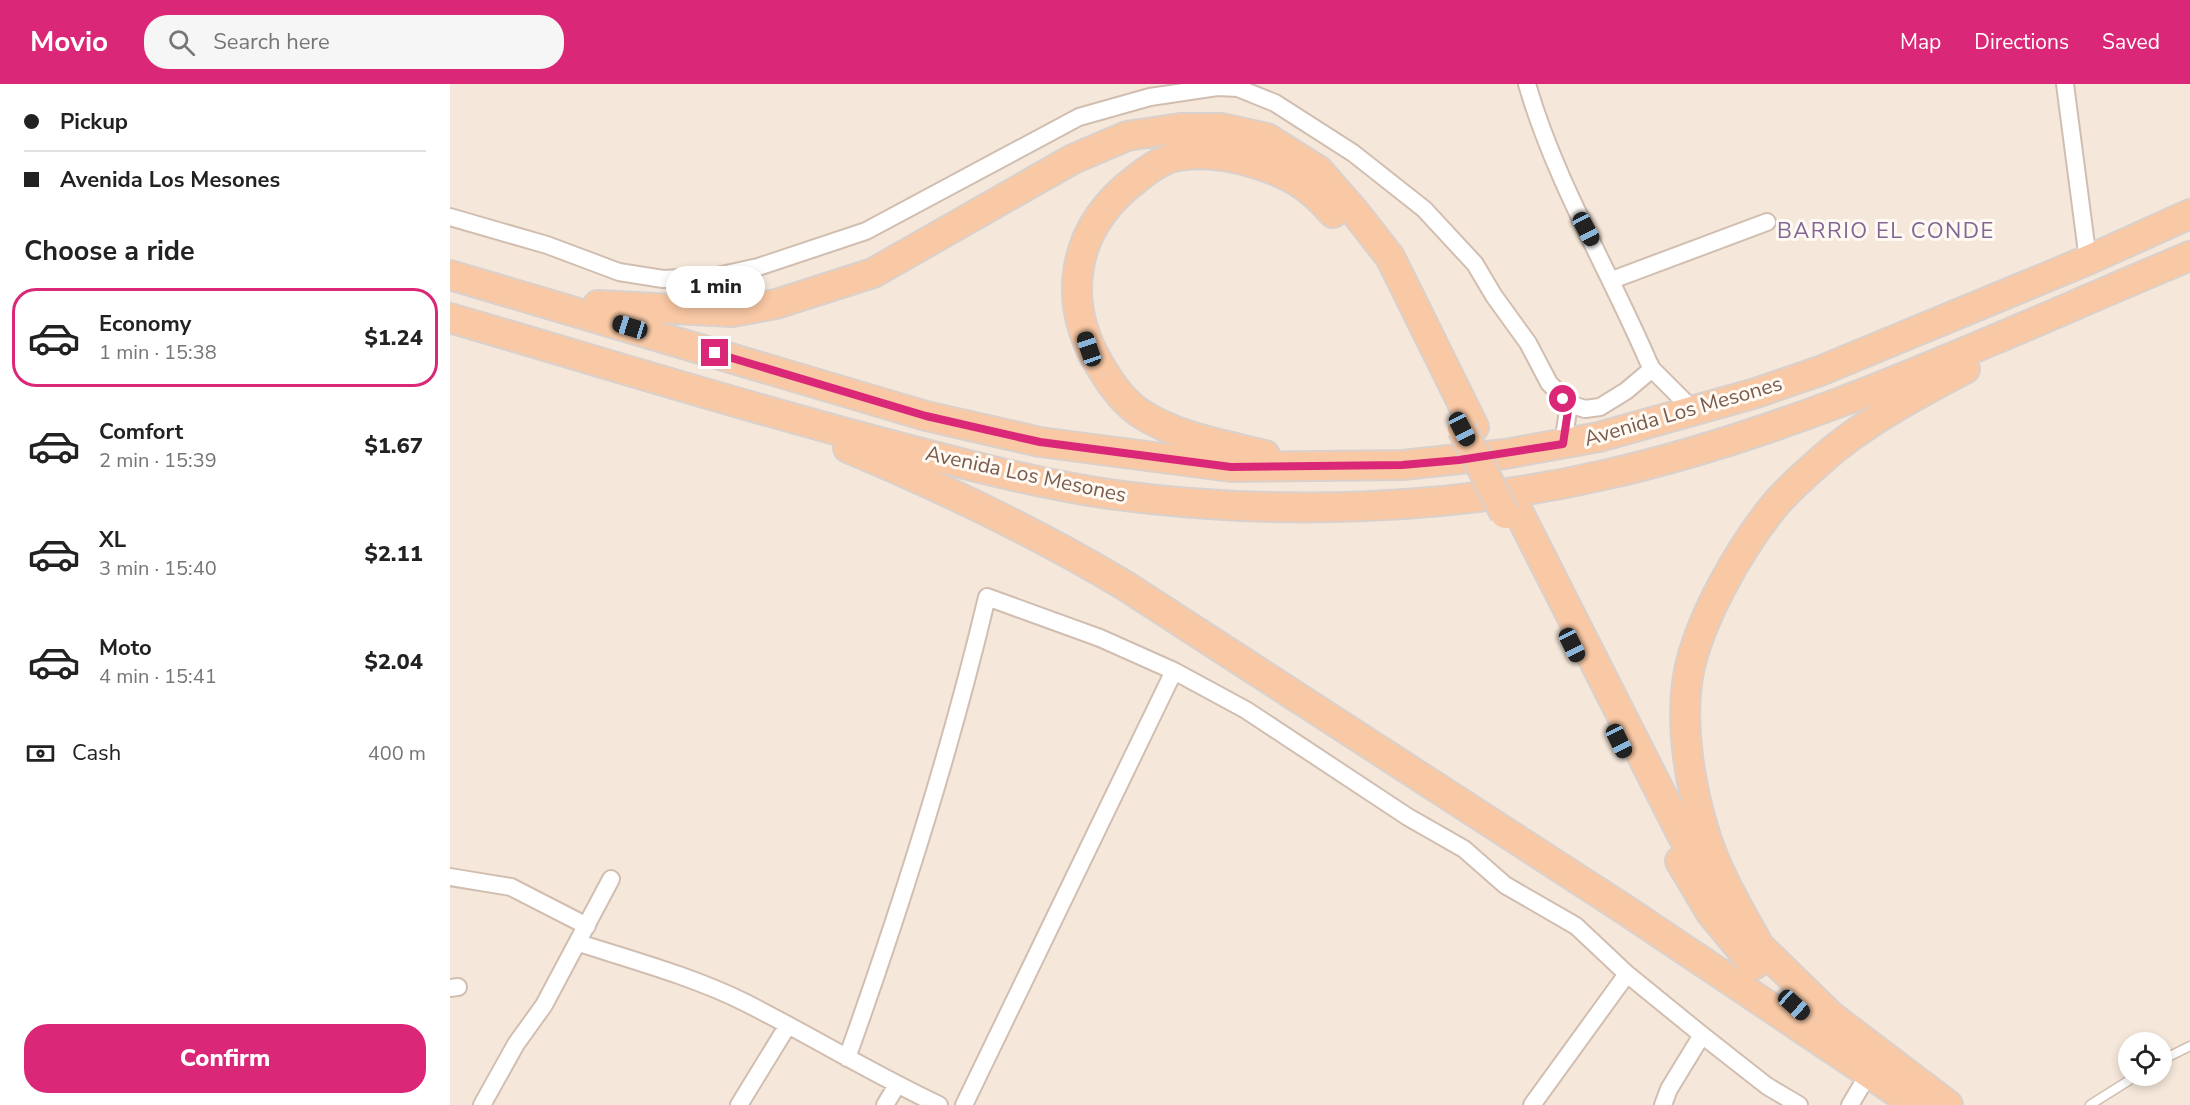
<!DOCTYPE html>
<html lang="en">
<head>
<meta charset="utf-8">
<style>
  :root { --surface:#fff; --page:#f6f6f6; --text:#222; --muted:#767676; --line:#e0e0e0; --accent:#db2777 }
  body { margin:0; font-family:"Nunito Sans",sans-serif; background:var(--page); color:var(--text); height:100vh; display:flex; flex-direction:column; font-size:22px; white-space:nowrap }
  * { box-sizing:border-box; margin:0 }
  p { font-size:20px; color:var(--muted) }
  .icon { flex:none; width:33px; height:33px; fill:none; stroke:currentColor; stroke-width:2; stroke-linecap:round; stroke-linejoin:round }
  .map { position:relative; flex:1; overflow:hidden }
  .side { display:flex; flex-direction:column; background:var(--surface); width:450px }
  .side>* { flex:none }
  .top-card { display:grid; align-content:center; height:132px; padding:0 24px; background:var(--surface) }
  .controls { position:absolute; left:1668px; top:948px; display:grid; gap:12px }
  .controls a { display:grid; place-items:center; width:54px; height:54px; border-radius:50%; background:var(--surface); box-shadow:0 3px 9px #0003; font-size:30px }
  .end { position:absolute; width:27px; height:27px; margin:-14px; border:8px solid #db2777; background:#fff; box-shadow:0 0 0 3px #fff }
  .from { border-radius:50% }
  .bubble { position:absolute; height:42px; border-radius:21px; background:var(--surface); box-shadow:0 3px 9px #0003; font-size:20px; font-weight:800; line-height:42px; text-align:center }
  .car { position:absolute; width:18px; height:36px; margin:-18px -9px; border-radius:8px; box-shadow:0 0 4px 2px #0007; background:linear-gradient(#222 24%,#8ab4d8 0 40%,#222 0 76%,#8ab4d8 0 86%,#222 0) }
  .top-card b { display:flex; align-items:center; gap:21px; height:57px; font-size:22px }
  .top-card b+b { border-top:2px solid var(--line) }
  .top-card i { width:15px; height:15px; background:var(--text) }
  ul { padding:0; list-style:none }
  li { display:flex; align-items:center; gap:18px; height:99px; margin:0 12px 9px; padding:0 12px; border:3px solid transparent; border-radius:24px }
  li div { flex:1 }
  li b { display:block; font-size:22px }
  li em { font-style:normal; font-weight:800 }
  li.active { border-color:var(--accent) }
  li>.icon { width:54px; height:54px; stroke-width:1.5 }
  h2 { padding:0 24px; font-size:27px; line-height:72px }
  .pay { display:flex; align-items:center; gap:15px; height:66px; padding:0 24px; font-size:22px }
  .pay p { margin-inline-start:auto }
  .primary-button { display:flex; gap:12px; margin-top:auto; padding:12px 24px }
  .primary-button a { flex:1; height:69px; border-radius:24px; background:var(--accent); color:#fff; font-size:24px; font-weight:800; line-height:69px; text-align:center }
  header { display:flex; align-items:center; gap:36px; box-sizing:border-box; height:84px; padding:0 30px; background:var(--accent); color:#fff }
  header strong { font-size:28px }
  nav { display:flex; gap:33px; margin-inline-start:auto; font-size:21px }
  .search { width:420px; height:54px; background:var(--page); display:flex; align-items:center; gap:15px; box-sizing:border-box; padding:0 21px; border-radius:24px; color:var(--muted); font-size:22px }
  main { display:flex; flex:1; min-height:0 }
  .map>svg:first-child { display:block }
</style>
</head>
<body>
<header>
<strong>Movio</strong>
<div class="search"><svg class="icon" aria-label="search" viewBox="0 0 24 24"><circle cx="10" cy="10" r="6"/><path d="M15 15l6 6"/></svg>Search here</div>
<nav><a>Map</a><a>Directions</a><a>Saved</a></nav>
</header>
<main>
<section class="side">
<div class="top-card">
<b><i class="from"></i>Pickup</b>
<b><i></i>Avenida Los Mesones</b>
</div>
<h2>Choose a ride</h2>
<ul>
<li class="active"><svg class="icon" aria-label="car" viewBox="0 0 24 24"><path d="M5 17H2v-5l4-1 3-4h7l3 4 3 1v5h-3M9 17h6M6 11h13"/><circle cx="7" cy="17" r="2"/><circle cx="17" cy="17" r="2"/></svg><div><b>Economy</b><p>1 min · 15:38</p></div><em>$1.24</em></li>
<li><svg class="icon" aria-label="car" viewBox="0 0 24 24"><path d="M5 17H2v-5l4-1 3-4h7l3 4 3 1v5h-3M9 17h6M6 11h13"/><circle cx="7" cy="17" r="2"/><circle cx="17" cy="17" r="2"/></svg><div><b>Comfort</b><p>2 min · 15:39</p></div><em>$1.67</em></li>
<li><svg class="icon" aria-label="car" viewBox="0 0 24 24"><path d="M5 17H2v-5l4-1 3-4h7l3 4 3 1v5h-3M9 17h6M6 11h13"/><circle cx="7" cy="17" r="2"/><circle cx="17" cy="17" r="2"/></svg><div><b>XL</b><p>3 min · 15:40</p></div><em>$2.11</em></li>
<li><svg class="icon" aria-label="car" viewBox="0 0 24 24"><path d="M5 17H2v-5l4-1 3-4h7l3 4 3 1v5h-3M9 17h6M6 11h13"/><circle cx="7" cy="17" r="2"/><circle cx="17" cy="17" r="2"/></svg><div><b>Moto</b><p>4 min · 15:41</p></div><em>$2.04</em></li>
</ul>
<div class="pay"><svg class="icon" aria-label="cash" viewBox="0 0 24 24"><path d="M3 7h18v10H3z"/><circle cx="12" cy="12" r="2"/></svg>Cash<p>400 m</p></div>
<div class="primary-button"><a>Confirm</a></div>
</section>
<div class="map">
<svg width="1740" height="1021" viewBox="0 0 1740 1021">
  <rect width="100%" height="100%" fill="#fdf6ec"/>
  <path fill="#f5e8da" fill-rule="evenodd" d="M0 0H1740V1021H0ZM1678 958H1712V992H1678Z"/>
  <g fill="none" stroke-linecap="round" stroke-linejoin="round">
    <defs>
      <path id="service" d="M1712 976 1740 962
        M1640 1021 1686 992"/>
      <path id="minor" d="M1077 0C1105 97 1158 184 1198 277L1202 285 1244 327
        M1615 0 1638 176
        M0 133 97 161 169 188 213 195 267 192 308 183 416 147 629 33 700 13 767 3 788 4 825 19 903 69 974 125 1025 180 1044 212 1078 259 1099 299 1119 320 1135 325 1150 323 1176 307 1202 285
        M1162 196 1317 138
        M1113 360 1119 320
        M0 793 61 803 137 842
        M129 859C185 877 244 893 296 919 361 952 423 990 489 1021
        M0 904 8 903
        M397 974C451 823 500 669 537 513L650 554 724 587 796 626 958 733 1014 765 1055 801 1126 842 1177 890 1252 951 1317 1002 1349 1021
        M32 1021 66 960 94 921 161 795
        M289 1021 338 941
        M435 1021 447 1001
        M514 1021 724 587
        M1082 1021 1177 890
        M1213 1021 1219 1005 1252 951
        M1400 1021 1419 989"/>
      <path id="trunk" d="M0 191 476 332 590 358 781 383 953 381 1055 370 1149 353 1306 309 1370 287 1638 176 1740 130
        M148 221 282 228 326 220 423 189 623 75 677 52 730 44H772L817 54 868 86 904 127 940 173 1024 343
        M0 234C148 277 295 323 445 362 518 381 592 401 666 411 824 432 998 427 1154 391 1358 345 1548 252 1740 172
        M398 364C493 404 586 448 674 501L1177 827 1466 1021
        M815 371C774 361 726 353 690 329 674 318 662 302 652 285 610 218 621 145 685 96 696 87 714 74 728 72 753 68 776 71 800 78 838 89 858 100 883 129
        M1068 427 1232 751 1257 793
        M1230 777 1261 829 1304 881
        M1299 852 1381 932 1498 1021
        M1312 867C1292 830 1269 793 1256 753 1240 703 1229 639 1239 587 1250 534 1290 464 1324 422 1341 402 1363 383 1383 366 1422 334 1470 309 1515 285"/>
    </defs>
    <use href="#service" stroke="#d1beb0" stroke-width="11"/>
    <use href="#minor" stroke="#d1beb0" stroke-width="20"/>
    <use href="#trunk" stroke="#dad1cd" stroke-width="32"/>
    <use href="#service" stroke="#fff" stroke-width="8"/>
    <use href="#minor" stroke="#fff" stroke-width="16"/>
    <use href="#trunk" stroke="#f9c8a4" stroke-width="28"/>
    <defs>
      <path id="trunk-bridge" d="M1012 345 1055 430"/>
    </defs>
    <use href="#trunk-bridge" stroke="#dad1cd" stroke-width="32" stroke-linecap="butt"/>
    <use href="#trunk-bridge" stroke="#f9c8a4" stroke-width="28"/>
  </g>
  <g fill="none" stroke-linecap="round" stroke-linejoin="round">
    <path stroke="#db2777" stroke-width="8" d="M265 269 476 332 590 358 781 383 952 381 1009 376 1113 360 1119 320 1113 315"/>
  </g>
  <g text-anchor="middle" stroke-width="6" stroke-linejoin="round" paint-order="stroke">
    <g font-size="21" fill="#7a5c4d" stroke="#fffaf3">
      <text transform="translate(1233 327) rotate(-16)" y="7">Avenida Los Mesones</text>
      <text transform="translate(576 390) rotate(12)" y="7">Avenida Los Mesones</text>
    </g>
    <g font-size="22" letter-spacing="1.5" fill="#846695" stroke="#fffaf3">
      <text x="1436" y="154">BARRIO EL CONDE</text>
    </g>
  </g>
</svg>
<div class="controls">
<a><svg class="icon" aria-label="locate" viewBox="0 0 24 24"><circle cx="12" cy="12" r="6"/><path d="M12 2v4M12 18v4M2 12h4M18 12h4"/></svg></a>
</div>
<i class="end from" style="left:1113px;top:315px"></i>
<i class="end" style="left:265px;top:269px"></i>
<div class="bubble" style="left:216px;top:182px;width:99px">1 min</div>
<i class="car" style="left:1136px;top:145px;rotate:152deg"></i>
<i class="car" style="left:180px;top:243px;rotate:287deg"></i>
<i class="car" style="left:639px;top:265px;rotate:341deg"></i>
<i class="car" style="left:1012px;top:345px;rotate:153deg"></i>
<i class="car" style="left:1122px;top:561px;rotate:154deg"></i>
<i class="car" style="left:1169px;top:657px;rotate:154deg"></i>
<i class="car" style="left:1344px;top:921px;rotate:132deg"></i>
</div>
</main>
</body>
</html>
